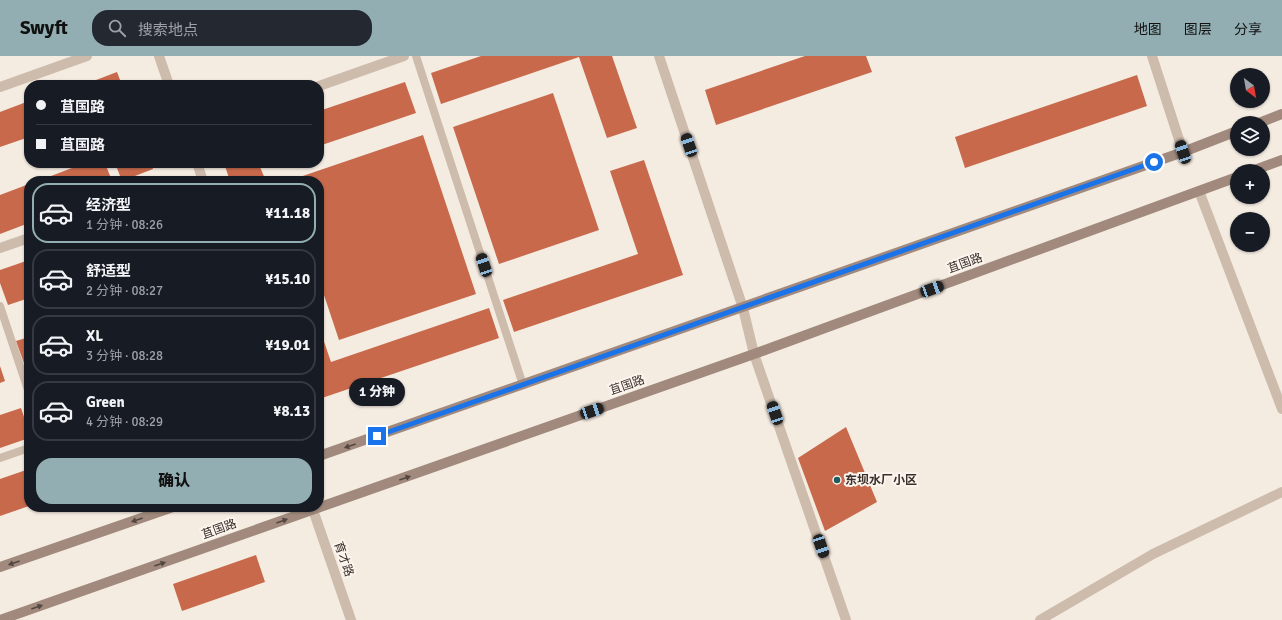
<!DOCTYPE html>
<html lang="zh">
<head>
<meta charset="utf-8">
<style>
  :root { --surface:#171b24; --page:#242831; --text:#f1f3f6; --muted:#9ea1a6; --line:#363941; --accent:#92aeb2 }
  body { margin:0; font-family:Signika,"Noto Sans SC",sans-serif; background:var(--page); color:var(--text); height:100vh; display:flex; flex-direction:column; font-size:15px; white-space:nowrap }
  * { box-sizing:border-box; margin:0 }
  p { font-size:13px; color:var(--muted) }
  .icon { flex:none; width:22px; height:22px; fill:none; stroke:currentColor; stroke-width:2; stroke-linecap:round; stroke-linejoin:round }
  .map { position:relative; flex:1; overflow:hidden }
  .panel { position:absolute; left:24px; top:120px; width:300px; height:336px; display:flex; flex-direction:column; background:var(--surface); border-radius:16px; box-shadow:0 1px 3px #0004 }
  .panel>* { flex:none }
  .hud { position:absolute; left:24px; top:24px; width:300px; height:88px; border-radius:16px; box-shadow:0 1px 3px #0004; display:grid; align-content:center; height:88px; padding:0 12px; background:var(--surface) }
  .needle { width:26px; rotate:149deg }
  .buttons { position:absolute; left:1230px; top:12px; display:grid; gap:8px }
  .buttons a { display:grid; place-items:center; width:40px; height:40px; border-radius:50%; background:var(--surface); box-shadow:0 1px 3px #0004; font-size:20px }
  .end { position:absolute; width:18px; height:18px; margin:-9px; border:5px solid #1a73e8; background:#fff; box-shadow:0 0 0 2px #fff }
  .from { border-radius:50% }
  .bubble { position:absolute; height:28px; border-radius:14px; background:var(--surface); box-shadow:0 1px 3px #0004; font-size:13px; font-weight:800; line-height:28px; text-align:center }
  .car { position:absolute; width:12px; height:24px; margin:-12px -6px; border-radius:5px; box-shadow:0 0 3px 1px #0007; background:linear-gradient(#222 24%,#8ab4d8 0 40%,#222 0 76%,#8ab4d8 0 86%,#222 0) }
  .hud b { display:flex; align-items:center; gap:14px; height:38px; font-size:15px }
  .hud b+b { border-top:1px solid var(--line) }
  .hud i { width:10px; height:10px; background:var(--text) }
  ul { padding:7px 0 0; list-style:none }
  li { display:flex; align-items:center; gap:12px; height:60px; margin:0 8px 6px; padding:0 4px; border:2px solid var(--line); border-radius:16px }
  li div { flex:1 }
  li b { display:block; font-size:15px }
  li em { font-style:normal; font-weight:800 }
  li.selected { border-color:var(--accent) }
  li>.icon { width:36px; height:36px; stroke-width:1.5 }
  .action { display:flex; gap:8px; margin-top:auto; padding:8px 12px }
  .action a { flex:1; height:46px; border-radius:16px; background:var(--accent); color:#111; font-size:16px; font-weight:800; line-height:46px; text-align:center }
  header { display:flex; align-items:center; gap:24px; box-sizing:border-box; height:56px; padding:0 20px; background:var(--accent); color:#111 }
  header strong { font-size:19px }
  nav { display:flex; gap:22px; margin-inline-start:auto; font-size:14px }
  .search { width:280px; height:36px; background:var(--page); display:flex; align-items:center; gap:10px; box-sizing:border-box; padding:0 14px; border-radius:16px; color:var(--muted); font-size:15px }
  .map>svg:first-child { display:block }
</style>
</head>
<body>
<header>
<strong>Swyft</strong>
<div class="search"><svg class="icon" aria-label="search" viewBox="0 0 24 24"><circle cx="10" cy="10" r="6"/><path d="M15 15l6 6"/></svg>搜索地点</div>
<nav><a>地图</a><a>图层</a><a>分享</a></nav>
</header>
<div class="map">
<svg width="1282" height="564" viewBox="0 0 1282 564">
  <rect width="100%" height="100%" fill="#f4ebe1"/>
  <path fill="#c8694b" d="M481 0H612L637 72 607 82 579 1 441 48 431 17Z
    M805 0H866L872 16 716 69 705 34Z
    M117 16 122 29H83Z
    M1137 19 1147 50 965 112 955 81Z
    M405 26 416 57 319 90V55Z
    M553 37 599 174 499 208 453 71Z
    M29 45V81L0 91V56Z
    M423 79 476 238 339 284 319 224V125H288Z
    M644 104 683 219 514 276 503 244 638 198 610 115Z
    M85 107H105L112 125H38Z
    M115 107H151L153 113 122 125Z
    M224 107H270L260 111 266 125H230Z
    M29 128V167L0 178V139Z
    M29 204V242L8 249 0 227V214Z
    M489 252 499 282 319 343V271L331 306Z
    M29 281V321L16 285Z
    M0 310 5 325 0 327Z
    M21 352 29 376V382L0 392V359Z
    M846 371 877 446 825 475 798 402Z
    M29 413V450L0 460V423Z
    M256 499 265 526 182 555 173 528Z"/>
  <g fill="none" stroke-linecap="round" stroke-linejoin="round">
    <path stroke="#cdbbac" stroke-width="8" d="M416 0 523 329
      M0 250 29 337
      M0 402 29 392"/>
    <path stroke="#cdbbac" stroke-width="10" d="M159 0 169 29
      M659 0 743 252 754 298 846 564
      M1152 0 1183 96
      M319 30 404 0
      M0 31 87 0
      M197 107 203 125
      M1199 135 1282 353
      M0 192 29 182
      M312 451 351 564
      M1040 564 1153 498 1282 436"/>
    <path stroke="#a18a7d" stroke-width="10" d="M1259 67 1282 58
      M1252 115 1282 104
      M319 400 1183 96 1237 75
      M0 511 173 451
      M0 564 754 298 1237 121"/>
  </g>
  <defs><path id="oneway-solid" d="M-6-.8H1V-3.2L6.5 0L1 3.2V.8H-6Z"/></defs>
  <g fill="#544640">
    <use href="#oneway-solid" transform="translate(350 390) rotate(161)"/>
    <use href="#oneway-solid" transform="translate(405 422) rotate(-19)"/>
    <use href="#oneway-solid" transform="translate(137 464) rotate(161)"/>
    <use href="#oneway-solid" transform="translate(282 465) rotate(-20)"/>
    <use href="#oneway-solid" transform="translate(14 507) rotate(161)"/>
    <use href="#oneway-solid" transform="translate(160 508) rotate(-19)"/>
    <use href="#oneway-solid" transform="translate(37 551) rotate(-19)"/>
  </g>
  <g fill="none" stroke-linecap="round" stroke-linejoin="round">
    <path stroke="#1a73e8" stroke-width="5" d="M377 380 1154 106"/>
  </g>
  <circle fill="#1f5a5e" stroke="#fbf5ee" stroke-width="1.5" cx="837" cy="424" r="4"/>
  <g text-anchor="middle" stroke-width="4" stroke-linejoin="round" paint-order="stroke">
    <g font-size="12" fill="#3b302b" stroke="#fbf5ee">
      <text transform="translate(965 207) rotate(-20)" y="4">苴国路</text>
      <text transform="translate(627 329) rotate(-19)" y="4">苴国路</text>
      <text transform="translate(219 473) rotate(-20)" y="4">苴国路</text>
      <text transform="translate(344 503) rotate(71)" y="4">育才路</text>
    </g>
    <g font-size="12" font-weight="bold" fill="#3b302b" stroke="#fbf5ee" text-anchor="start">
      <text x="845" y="428">东坝水厂小区</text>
    </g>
  </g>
</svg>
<div class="buttons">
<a><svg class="needle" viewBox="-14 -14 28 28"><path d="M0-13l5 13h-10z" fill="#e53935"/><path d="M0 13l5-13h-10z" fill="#9ea1a6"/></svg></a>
<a><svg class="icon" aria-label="layers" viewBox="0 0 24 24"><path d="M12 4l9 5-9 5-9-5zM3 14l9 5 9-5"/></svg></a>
<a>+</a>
<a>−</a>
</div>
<i class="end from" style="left:1154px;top:106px"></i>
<i class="end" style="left:377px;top:380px"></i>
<div class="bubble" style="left:349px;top:322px;width:56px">1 分钟</div>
<i class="car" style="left:689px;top:89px;rotate:341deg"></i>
<i class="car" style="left:1183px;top:96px;rotate:342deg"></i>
<i class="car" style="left:484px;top:209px;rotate:342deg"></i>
<i class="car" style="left:932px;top:233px;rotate:70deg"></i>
<i class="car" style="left:592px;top:355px;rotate:71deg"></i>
<i class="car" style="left:775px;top:357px;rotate:341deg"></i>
<i class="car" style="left:821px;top:490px;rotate:161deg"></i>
<div class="hud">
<b><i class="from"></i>苴国路</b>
<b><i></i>苴国路</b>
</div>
<section class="panel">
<ul>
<li class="selected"><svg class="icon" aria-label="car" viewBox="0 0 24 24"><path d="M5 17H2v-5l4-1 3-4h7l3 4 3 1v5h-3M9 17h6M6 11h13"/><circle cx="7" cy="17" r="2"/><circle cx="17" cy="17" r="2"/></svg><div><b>经济型</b><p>1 分钟 · 08:26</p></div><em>¥11.18</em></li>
<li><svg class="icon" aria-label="car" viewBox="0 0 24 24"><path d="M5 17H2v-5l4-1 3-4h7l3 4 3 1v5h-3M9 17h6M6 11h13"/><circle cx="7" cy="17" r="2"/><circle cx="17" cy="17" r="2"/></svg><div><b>舒适型</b><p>2 分钟 · 08:27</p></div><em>¥15.10</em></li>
<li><svg class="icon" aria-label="car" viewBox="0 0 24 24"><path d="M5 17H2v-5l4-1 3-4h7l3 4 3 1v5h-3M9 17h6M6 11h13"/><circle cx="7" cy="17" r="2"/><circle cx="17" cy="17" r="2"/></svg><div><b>XL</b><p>3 分钟 · 08:28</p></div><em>¥19.01</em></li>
<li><svg class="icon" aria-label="car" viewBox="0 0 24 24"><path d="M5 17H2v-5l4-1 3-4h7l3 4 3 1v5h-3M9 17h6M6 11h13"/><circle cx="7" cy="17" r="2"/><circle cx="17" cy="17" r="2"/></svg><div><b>Green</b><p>4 分钟 · 08:29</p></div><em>¥8.13</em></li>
</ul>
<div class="action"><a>确认</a></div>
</section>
</div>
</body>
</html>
